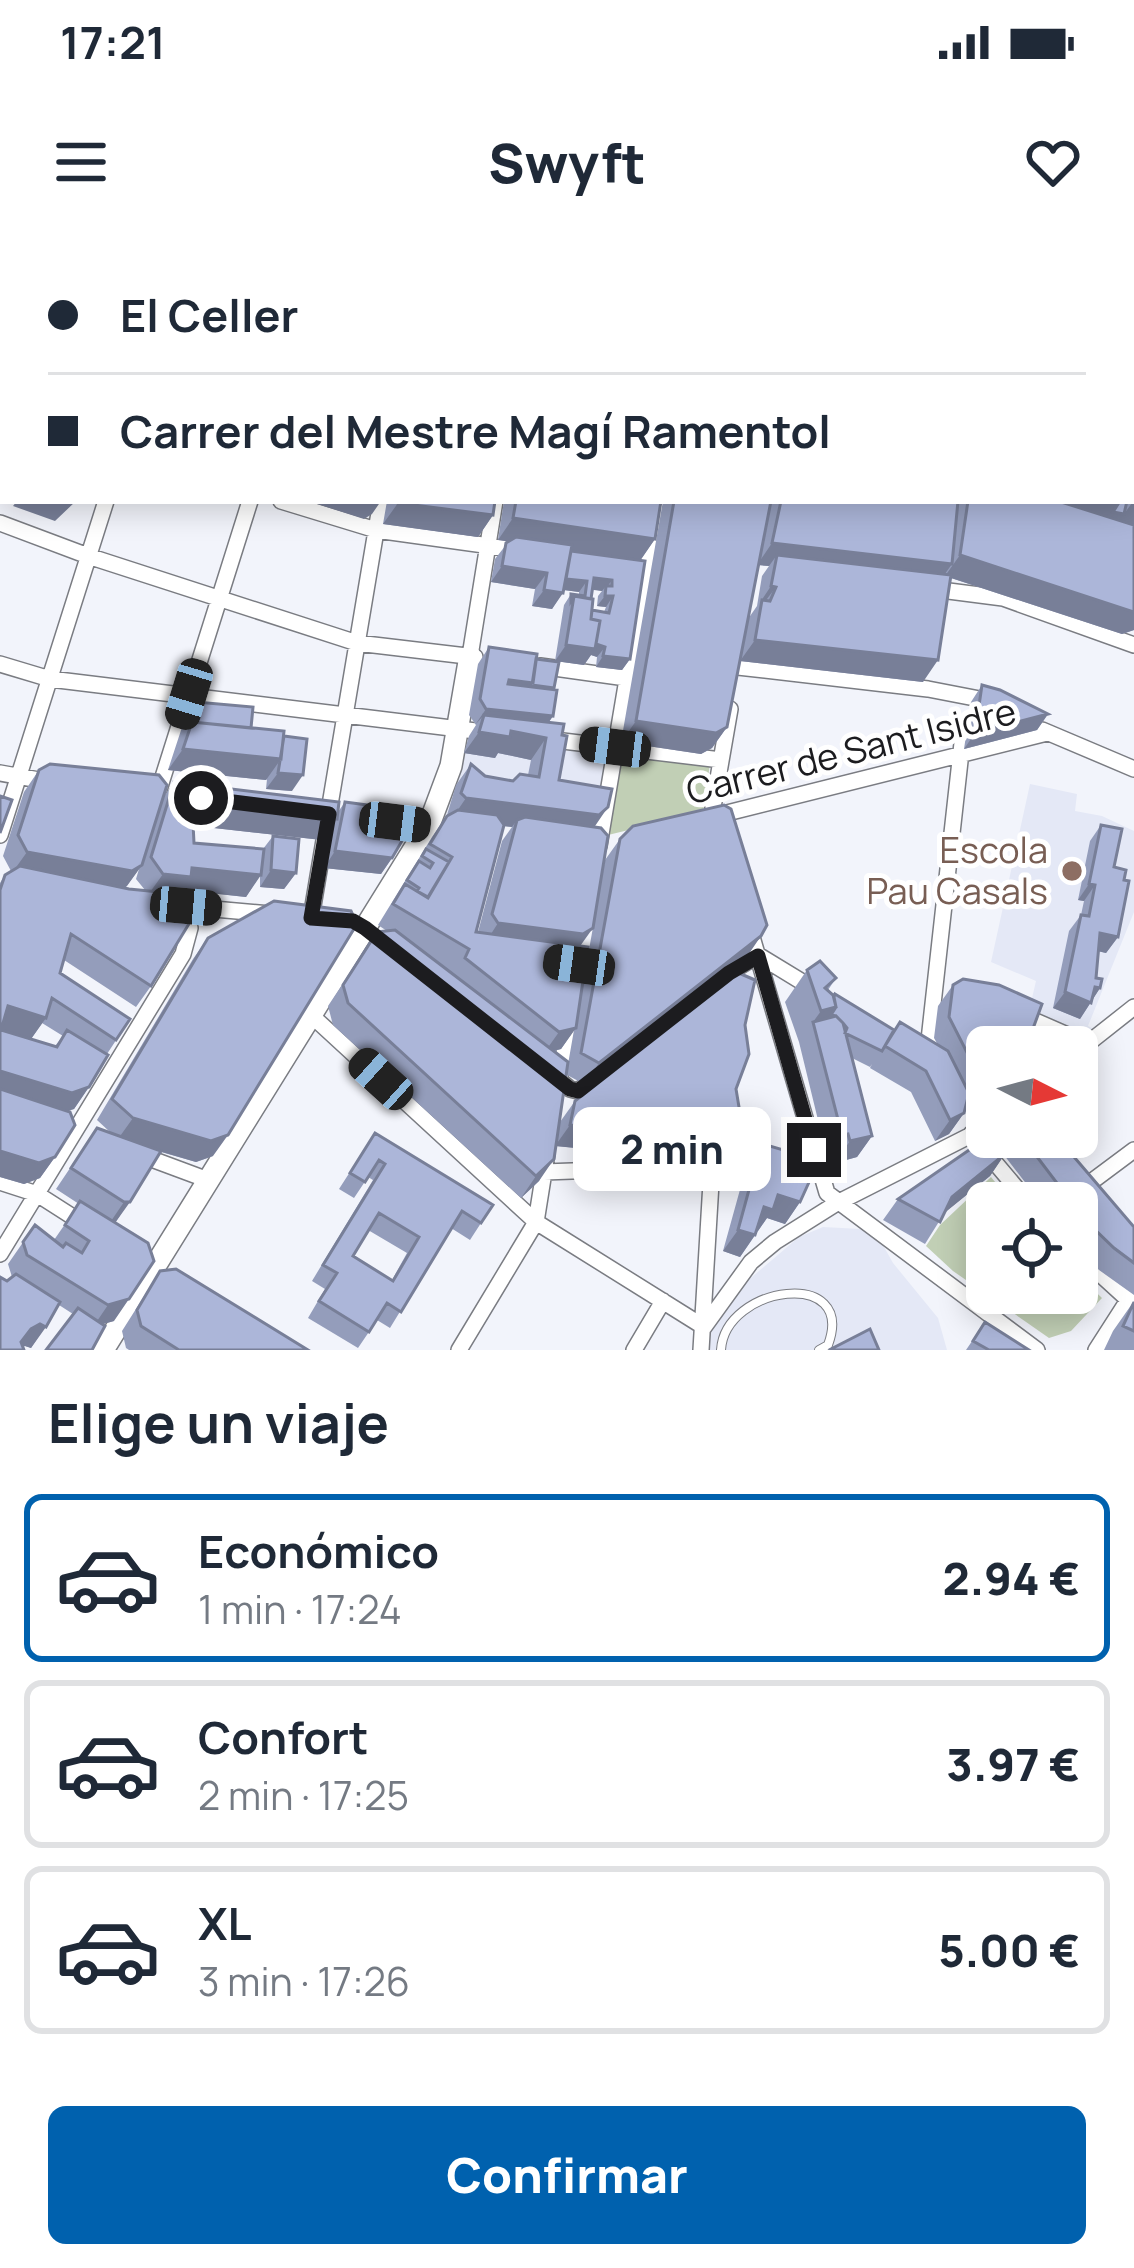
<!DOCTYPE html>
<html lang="es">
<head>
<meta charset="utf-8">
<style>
  :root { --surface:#fff; --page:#f6f6f7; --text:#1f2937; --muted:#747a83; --line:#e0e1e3; --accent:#0061ae }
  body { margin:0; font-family:Manrope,sans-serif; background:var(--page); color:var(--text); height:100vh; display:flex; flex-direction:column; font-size:45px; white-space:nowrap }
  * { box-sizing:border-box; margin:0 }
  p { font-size:39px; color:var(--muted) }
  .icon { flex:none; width:66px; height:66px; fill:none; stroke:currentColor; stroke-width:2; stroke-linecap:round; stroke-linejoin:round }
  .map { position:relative; height:1110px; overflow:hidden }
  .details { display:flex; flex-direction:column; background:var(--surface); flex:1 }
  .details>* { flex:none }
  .guide { position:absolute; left:0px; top:0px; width:1134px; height:264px; box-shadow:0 6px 30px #0003; display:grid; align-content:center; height:264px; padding:0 48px; background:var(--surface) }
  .needle { width:78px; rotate:96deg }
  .buttons { position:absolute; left:966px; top:786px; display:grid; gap:24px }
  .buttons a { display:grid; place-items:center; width:132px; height:132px; border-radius:18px; background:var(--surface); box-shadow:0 6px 30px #0003; font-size:60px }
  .end { position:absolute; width:54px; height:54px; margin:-27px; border:15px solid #1c1c1f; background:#fff; box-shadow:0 0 0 6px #fff }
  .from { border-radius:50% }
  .bubble { position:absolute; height:84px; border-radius:18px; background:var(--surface); box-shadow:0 6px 30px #0003; font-size:39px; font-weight:800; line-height:84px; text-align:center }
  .car { position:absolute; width:36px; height:72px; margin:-36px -18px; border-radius:15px; box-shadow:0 0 9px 3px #0007; background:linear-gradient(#222 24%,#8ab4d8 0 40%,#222 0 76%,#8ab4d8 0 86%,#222 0) }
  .guide b { display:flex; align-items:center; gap:42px; height:114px; font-size:45px }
  .guide b+b { border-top:3px solid var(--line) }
  .guide i { width:30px; height:30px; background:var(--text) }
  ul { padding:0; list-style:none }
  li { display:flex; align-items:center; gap:36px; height:168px; margin:0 24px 18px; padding:0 24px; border:6px solid var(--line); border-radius:18px }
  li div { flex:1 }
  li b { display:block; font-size:45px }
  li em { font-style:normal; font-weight:800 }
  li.active { border-color:var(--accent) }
  li>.icon { width:108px; height:108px; stroke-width:1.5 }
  h2 { padding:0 48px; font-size:54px; line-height:144px }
  .button { display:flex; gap:24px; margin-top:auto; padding:24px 48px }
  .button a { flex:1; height:138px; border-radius:18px; background:var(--accent); color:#fff; font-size:48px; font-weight:800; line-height:138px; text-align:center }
  .status { display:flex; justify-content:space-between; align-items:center; height:84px; padding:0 60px; background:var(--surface); direction:ltr }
  .status svg { height:33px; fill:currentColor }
  header { display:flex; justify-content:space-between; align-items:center; height:156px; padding:0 48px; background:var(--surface); font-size:54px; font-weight:800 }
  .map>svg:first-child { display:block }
</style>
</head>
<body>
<div class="status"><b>17:21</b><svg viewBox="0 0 49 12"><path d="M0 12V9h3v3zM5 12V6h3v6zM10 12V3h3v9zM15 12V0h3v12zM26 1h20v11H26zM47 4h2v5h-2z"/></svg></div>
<header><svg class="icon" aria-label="menu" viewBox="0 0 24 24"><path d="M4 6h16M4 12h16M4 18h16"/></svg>Swyft<svg class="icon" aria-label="heart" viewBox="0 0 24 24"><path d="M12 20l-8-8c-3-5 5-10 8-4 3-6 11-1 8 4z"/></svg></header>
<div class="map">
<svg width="1134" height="1110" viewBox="0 0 1134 1110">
  <rect width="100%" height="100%" fill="#f2f4fb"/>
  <path fill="#e4e8f6" d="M469 496 606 516 593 589 448 577 445 571 453 557Z
    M1030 544 1077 554 1075 571 1102 576 1134 591V672L1088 786 1093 789 1089 793 1080 795 1029 771 1036 741 991 722Z
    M823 987 861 989 879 998 893 1023 938 1078 947 1110H708L709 1091 732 1054 799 997Z"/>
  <path fill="#c1cfb5" d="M622 512 710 524 703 572 608 595Z
    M991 937 1012 963H987V1053H1077V1034L1102 1058 1071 1091 1049 1098 953 1031 926 1006 940 985Z"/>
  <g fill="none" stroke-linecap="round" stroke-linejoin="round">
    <defs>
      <path id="lane" d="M721 1110C725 1045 857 1027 828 1105L819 1110"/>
      <path id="street" d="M1026 0 1042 3
        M186 3 187 0
        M312 3 313 0
        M853 3 854 0
        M0 233 3 229
        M281 261 376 290 519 310
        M0 283 88 316 357 403 475 417
        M933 349 1003 358 1134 405
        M470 416 495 261
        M0 424 50 439 492 493
        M540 426 626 438
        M738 427 928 449 990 461
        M1042 490 1134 529
        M546 499 721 520
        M0 533 50 542
        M157 556 250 261
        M715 576 1047 493
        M717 581 713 567 730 469
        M0 595 106 261
        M599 606 657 261
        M180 666 270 674
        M311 678 381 261
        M750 690 827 953 1037 1110
        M758 715 817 751
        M1017 773 1088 804
        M311 775 536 982 704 1087
        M1077 812 1134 767
        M932 814 929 800 964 485
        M553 835 570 849 578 851 729 733 758 715
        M560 836 569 783
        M971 894 1029 963
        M138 914 208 940
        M544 932 712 926 701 1110
        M0 942 37 954 87 986
        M1079 951 1134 910
        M1077 1013 1134 1065
        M0 1014 183 714 190 688 186 669
        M704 1087 751 1022 775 1002 837 963 973 894 987 882
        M459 1110 536 982 547 913
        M634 1110 663 1061
        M1096 1110 1130 1057"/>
      <path id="secondary" d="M103 1110 429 585 451 526 470 416"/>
    </defs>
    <use href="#lane" stroke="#7a7c82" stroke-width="10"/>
    <use href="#street" stroke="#7a7c82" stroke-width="18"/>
    <use href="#secondary" stroke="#7a7c82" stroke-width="24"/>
    <use href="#lane" stroke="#fff" stroke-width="8"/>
    <use href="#street" stroke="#fff" stroke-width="15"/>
    <use href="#secondary" stroke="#fff" stroke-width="21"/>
    <defs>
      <path id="rail" d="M96 3 98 0
        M119 3 120 0"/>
    </defs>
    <use href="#rail" stroke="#525357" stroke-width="9"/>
    <use href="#rail" stroke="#fff" stroke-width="4.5" stroke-dasharray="14" stroke-linecap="butt"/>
  </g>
  <path fill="#949dbb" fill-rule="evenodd" d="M542 0H749L752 3H542Z
    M1134 7V390L1122 394 951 338 923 442 740 421 727 487 712 508 701 514 621 502 663 261H1131V11ZM759 325 769 326 762 336 757 366 748 379Z
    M387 261H495L493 275 478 297 383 284Z
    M504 261H661L655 299 640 320 630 419 622 430 596 427 597 417 591 415 584 425 555 421 564 365 571 354 579 355V352L564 350 552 369 532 366 535 349 491 342 495 319 509 301 498 300ZM592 349 602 351 598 356 597 366 606 367 604 372 592 370Z
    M489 407 536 419 553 450V476L548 483 559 540 595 587 580 706 582 749 605 620 620 599 746 718 584 844 567 835 560 882 575 861 745 785 736 849V900L721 922 556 906 539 941 521 958 333 785 328 766 377 692 387 691 378 685 432 597 447 575 456 545 471 524 485 536 513 541 528 535 531 520 498 513 495 518 464 513 469 496 476 485 469 475 478 424ZM503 586 512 587 502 601 478 692H476ZM574 790 567 830 554 811 561 809Z
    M982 445 1048 474 1037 490 964 509 971 462Z
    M196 462 251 488 284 496 292 551 266 549 267 539 266 540 168 530 185 478Z
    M39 530 162 559 174 542 338 572 345 562 392 618 381 634 324 628 332 587 322 600 196 586 193 590 194 603 263 609 273 596 296 633 284 649 260 647V635L246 657 182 650 179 654 151 746 136 767 64 720 60 733 130 779 107 814 89 847 74 869 67 871 55 917 40 938 24 944 0 937V643L5 635 11 631 3 616 24 552ZM139 629 136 639 145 650 125 648ZM42 783 63 796 55 806 31 799Z
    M1101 585 1114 627 1118 697 1106 713 1098 711 1096 738 1100 748 1080 779 1053 768 1069 691 1081 675 1084 661 1078 660 1090 601Z
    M208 698 213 916 196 922 161 912 115 983 114 1081 102 1084 73 1074 59 1065 31 1108 25 1106 7 1041 12 1037 8 1024 35 985 54 1000 79 964 56 949 97 888 111 893 97 880 193 719Z
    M807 730 836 738 828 750 834 756 894 790 938 805 934 798 938 766 953 745H999L982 870 969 868 967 862 964 873 949 894 935 901 911 852 870 828 872 824 870 827 852 818 872 896 857 917 835 923 833 915 827 917 799 802 785 762Z
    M375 893 481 983 470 1000 451 988 390 1088 377 1080 358 1108 308 1078 325 1049 312 1041 373 940 368 937 354 958 339 949ZM368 990 407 1013 392 1040 353 1016Z
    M991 897H1057L1134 987V1055L1099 1030 1077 1008V963H1041L1004 915 990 936 945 972 925 1004 883 980 898 959 1002 911Z
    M804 902 800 962 785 984 767 978 740 1017 723 1011 741 946 770 906 795 914Z
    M160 1031 308 1110H129L126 1108 122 1091Z
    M1134 1061V1110H1104L1113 1091Z
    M985 1082 1029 1110H966Z"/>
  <path fill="#787f98" d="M605 0H647L659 3H603Z
    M776 0H798L796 3H774Z
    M0 51 3 52V85L0 89Z
    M17 261H76L55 281 13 266Z
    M308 261H381L372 274 364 279Z
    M1032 261H1119L1124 274 1132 263 1134 264V290Z
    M398 263 493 275 478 297 383 284Z
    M513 278 655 299 640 321 498 300Z
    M772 303 952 324 937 345 777 315 769 326 757 325Z
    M960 315 1134 372V390L1122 394 945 336Z
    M502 326 547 333 535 349 491 342Z
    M563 338 587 341 579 352 556 349Z
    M594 338 612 340 605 350 606 346 602 351 586 349Z
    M771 346 776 347 760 368 761 361Z
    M544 350 563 353 552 369 532 366Z
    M605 356H613L606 367 597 366Z
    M755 400 938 420 923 442 740 421Z
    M593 403 605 407 597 417 591 415 584 425 555 421 566 405Z
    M603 416 630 419 622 430 596 427Z
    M509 440 533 443 554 448 547 459 498 456Z
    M486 469 553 476 542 492 484 475 475 485Z
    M1048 474 1037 490 964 509 975 493Z
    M636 481 727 487 712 508 701 514 621 502Z
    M511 491 546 498 531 520 498 513 495 518 464 513 479 492Z
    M183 509 281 519 266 540 168 530Z
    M278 533 303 535 292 551 266 549Z
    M466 558 608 567 593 589 517 580 512 587 451 580Z
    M201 563 337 579 322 600 196 586 185 603Z
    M335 611 392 618 381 634 324 628Z
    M27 612 142 625 127 646 117 653 12 633Z
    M192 628 261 635 246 657 182 650 176 659 148 655 163 634Z
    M271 630 296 633 284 649 260 647Z
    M1089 644 1095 645 1084 661 1078 660Z
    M498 683 593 688 578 709 484 705Z
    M1100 693 1118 697 1106 713 1089 709Z
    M761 696 746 718 584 844 599 823Z
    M1095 747 1100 748 1080 779 1053 768 1065 752Z
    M8 766 46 778 31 799 0 790Z
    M836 767 817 795 813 782 821 771Z
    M576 788 561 809 544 813 559 792Z
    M0 831 89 847 74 869 57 874 0 857Z
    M984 846 987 847V866L982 870 969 868Z
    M964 873 949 894 935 901 950 880Z
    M133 878 228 895 213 916 196 922 118 899Z
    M570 885 736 900 721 922 555 906Z
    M848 894 833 915 827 917 842 895Z
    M872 896 857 917 835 923 850 901Z
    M0 911 55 917 40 938 24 944 0 937Z
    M1005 914 990 936 937 979 952 957Z
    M554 919 539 941 521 958 536 936Z
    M778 955 800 962 785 984 767 978 758 991 749 988 764 967Z
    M124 962H130L115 983 109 984Z
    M738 990 755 995 740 1017 723 1011Z
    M129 1059 114 1081 93 1087 108 1065Z
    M40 1084 46 1087 31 1108 25 1106 16 1110 31 1089Z"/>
  <path fill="#acb6d9" stroke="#787f98" stroke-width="3" fill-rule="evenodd" d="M0 0 31 2 40 0 41 3H3V52L0 51Z
    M129 0H152L150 3H127Z
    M203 0H227L241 3H202Z
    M330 0H430V3H330Z
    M442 0H520L538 3H442Z
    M582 0H600V3H581Z
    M660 0H683L682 3H659Z
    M691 0H712V3H690Z
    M715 0H749L752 3H715Z
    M802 0H840L839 3H802Z
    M1099 0H1132L1131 7V3H1099Z
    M1134 12V41H1131V28Z
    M1131 50H1134V144H1131Z
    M3 126V213L0 218V130Z
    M1131 144H1134V174H1131Z
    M1131 185H1134V238H1131Z
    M398 261H495L493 275 398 263Z
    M516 261H661L655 299 513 278Z
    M674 261H771L727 487 716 493 636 481Z
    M781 261H958L952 324 772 303Z
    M968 261H1058L1134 285V372L960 315Z
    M1120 261H1127L1124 274 1113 272Z
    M516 297 572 305 563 353 544 350 547 333 502 326 506 303Z
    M571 311 645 321 630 419 603 416 605 407 596 404 600 381 591 379 592 370 609 373 613 356H605L606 346H612V340L594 338 591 359 574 356 571 361V354L585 356 587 341 566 339Z
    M777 315 951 335 938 420 755 400 762 360 770 361 776 347 771 346Z
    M574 356 593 359 591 379 600 381 595 409 566 405Z
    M489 407 537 414 533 443 509 440 508 444 557 450 553 476 486 469 480 459Z
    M536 419 559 422 554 448 532 445Z
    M982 445 1000 450 1048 474 975 493Z
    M196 462 253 467 251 488 192 482 189 486Z
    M484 475 564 484 562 495 567 496 559 540 612 549 608 567 599 575 466 558 461 553 471 524 485 536 513 541 520 534 539 537 546 498 511 491 510 497 479 492Z
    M192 482 284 491 281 519 183 509Z
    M284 496 307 499 303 535 278 533Z
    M50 524 159 535 167 545 142 625 132 631 27 612 18 595 39 530Z
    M174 542 339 562 337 579 201 563 200 581 193 583 194 603 264 609 261 635 192 628 191 637 163 634 151 617Z
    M0 556 12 560 0 593Z
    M345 562 419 572 392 618 335 611Z
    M724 565 731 569 767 685 761 696 599 823 581 813 620 599 633 586Z
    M458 570 497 575 504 585 476 692 588 707 576 788 559 792 465 718 469 709 393 664 405 644 428 658 452 617 430 604 447 576Z
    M525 577 601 588 608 596 593 688 583 694 498 683 492 674 517 580Z
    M1101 585 1122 589 1114 627 1126 630 1124 640 1129 641 1118 697 1100 693 1096 738 1102 739 1100 748 1095 747 1091 763 1065 752 1081 675 1089 676 1095 645 1089 644Z
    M273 596 299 599 296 633 271 630Z
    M426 609 449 622 428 657 417 651 419 648 407 640 419 621 430 628 433 623 422 616Z
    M20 626 129 649 189 655 198 669 151 746 71 694 60 733 130 779 116 800 52 758 46 778 8 766 1 790 57 807 67 790 108 815 89 847 72 853 0 831V650L5 635Z
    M274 661 351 671 357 684 228 895 211 901 133 878 112 859 208 698Z
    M395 690 568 822 554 919 536 936 348 763 343 745 377 692Z
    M820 721 836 738 825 748 833 755 836 767 821 771 807 730Z
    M734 731 755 740 745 785 749 814 736 849 739 867 736 900 570 885 575 861Z
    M963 739 999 745 1042 764 1031 794 1042 807H987V847L984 846 949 777 953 745Z
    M835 754 894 790 882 811 845 793 847 788 843 783 836 776 831 775 836 767 834 757Z
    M836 776 843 783 872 896 850 901 848 894 842 895 813 782Z
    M900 782 948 811 969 853 964 873 950 880 926 831 885 806Z
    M0 849 70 872 75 885 55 917 39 923 0 911Z
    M97 888 161 911 130 962H124L71 928Z
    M375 893 493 965 481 983 462 971 401 1072 387 1063 369 1092 319 1061 337 1033 323 1025 385 924 379 920 365 942 350 933ZM379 973 419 997 393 1041 353 1016Z
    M988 897 1005 914 952 957 940 982 898 959Z
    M1022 897H1057L1134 987V1023L1114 1008 1085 980 1077 969V963H1072Z
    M804 902 818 906 811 927 815 929 800 962 778 955 773 970 764 967 755 995 738 990 756 924 763 926 770 906 800 915Z
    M80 961 148 1003 154 1021 129 1059 108 1065 27 1015 23 1002 35 985 63 1007 66 1003 82 1013 89 1001 65 985Z
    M176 1029 308 1110H179L141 1086 137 1070 160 1031Z
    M16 1034 60 1062 46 1087 40 1084 31 1089 21 1102 24 1110H0V1037L7 1041Z
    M1134 1062V1091L1123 1086Z
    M78 1068 105 1086 92 1110H46Z
    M985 1082 1029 1110H989L973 1101Z
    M870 1089 879 1110H829Z"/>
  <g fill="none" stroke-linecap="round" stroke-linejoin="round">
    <path stroke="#1c1c1f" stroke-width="15" d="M201 558 329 574 311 678 353 681 365 688 570 849 578 851 729 733 758 716 814 910"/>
  </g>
  <circle fill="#8d6e63" stroke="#fff" stroke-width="4.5" cx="1072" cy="631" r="12"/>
  <g text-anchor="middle" stroke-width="10" stroke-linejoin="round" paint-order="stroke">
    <g font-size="36" fill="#1c1c1f" stroke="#fff">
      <text transform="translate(851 511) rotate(-14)" y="13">Carrer de Sant Isidre</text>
    </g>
    <g font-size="36" fill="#785e54" stroke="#fff" text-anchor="end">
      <text x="1048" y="623">Escola<tspan x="1048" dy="41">Pau Casals</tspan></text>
    </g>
  </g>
</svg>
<div class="buttons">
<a><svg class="needle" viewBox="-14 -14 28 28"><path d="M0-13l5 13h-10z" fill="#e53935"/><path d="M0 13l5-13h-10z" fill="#747a83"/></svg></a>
<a><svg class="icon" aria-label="locate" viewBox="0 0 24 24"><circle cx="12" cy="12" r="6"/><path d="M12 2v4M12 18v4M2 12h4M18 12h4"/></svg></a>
</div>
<i class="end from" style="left:201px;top:558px"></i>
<i class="end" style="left:814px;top:910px"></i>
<div class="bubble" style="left:573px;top:867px;width:198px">2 min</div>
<i class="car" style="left:189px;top:454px;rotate:197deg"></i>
<i class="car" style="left:615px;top:507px;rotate:277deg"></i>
<i class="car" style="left:395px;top:582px;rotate:97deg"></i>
<i class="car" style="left:186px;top:666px;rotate:95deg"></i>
<i class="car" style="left:579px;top:725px;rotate:278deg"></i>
<i class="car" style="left:381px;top:839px;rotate:312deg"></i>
<div class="guide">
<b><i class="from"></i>El Celler</b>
<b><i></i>Carrer del Mestre Magí Ramentol</b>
</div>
</div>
<section class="details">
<h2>Elige un viaje</h2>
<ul>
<li class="active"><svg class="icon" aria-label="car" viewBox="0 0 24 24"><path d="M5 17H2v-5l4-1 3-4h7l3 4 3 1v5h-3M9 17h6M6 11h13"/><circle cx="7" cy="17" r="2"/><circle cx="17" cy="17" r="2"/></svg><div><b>Económico</b><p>1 min · 17:24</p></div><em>2.94 €</em></li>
<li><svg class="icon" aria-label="car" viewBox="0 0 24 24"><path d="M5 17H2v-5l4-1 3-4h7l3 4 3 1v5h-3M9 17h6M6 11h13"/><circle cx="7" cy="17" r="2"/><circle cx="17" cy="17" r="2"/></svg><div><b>Confort</b><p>2 min · 17:25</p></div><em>3.97 €</em></li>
<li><svg class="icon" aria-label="car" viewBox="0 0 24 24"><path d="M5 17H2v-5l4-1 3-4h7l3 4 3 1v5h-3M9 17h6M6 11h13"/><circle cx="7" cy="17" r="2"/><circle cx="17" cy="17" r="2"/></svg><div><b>XL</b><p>3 min · 17:26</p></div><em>5.00 €</em></li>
</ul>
<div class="button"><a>Confirmar</a></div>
</section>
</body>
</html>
